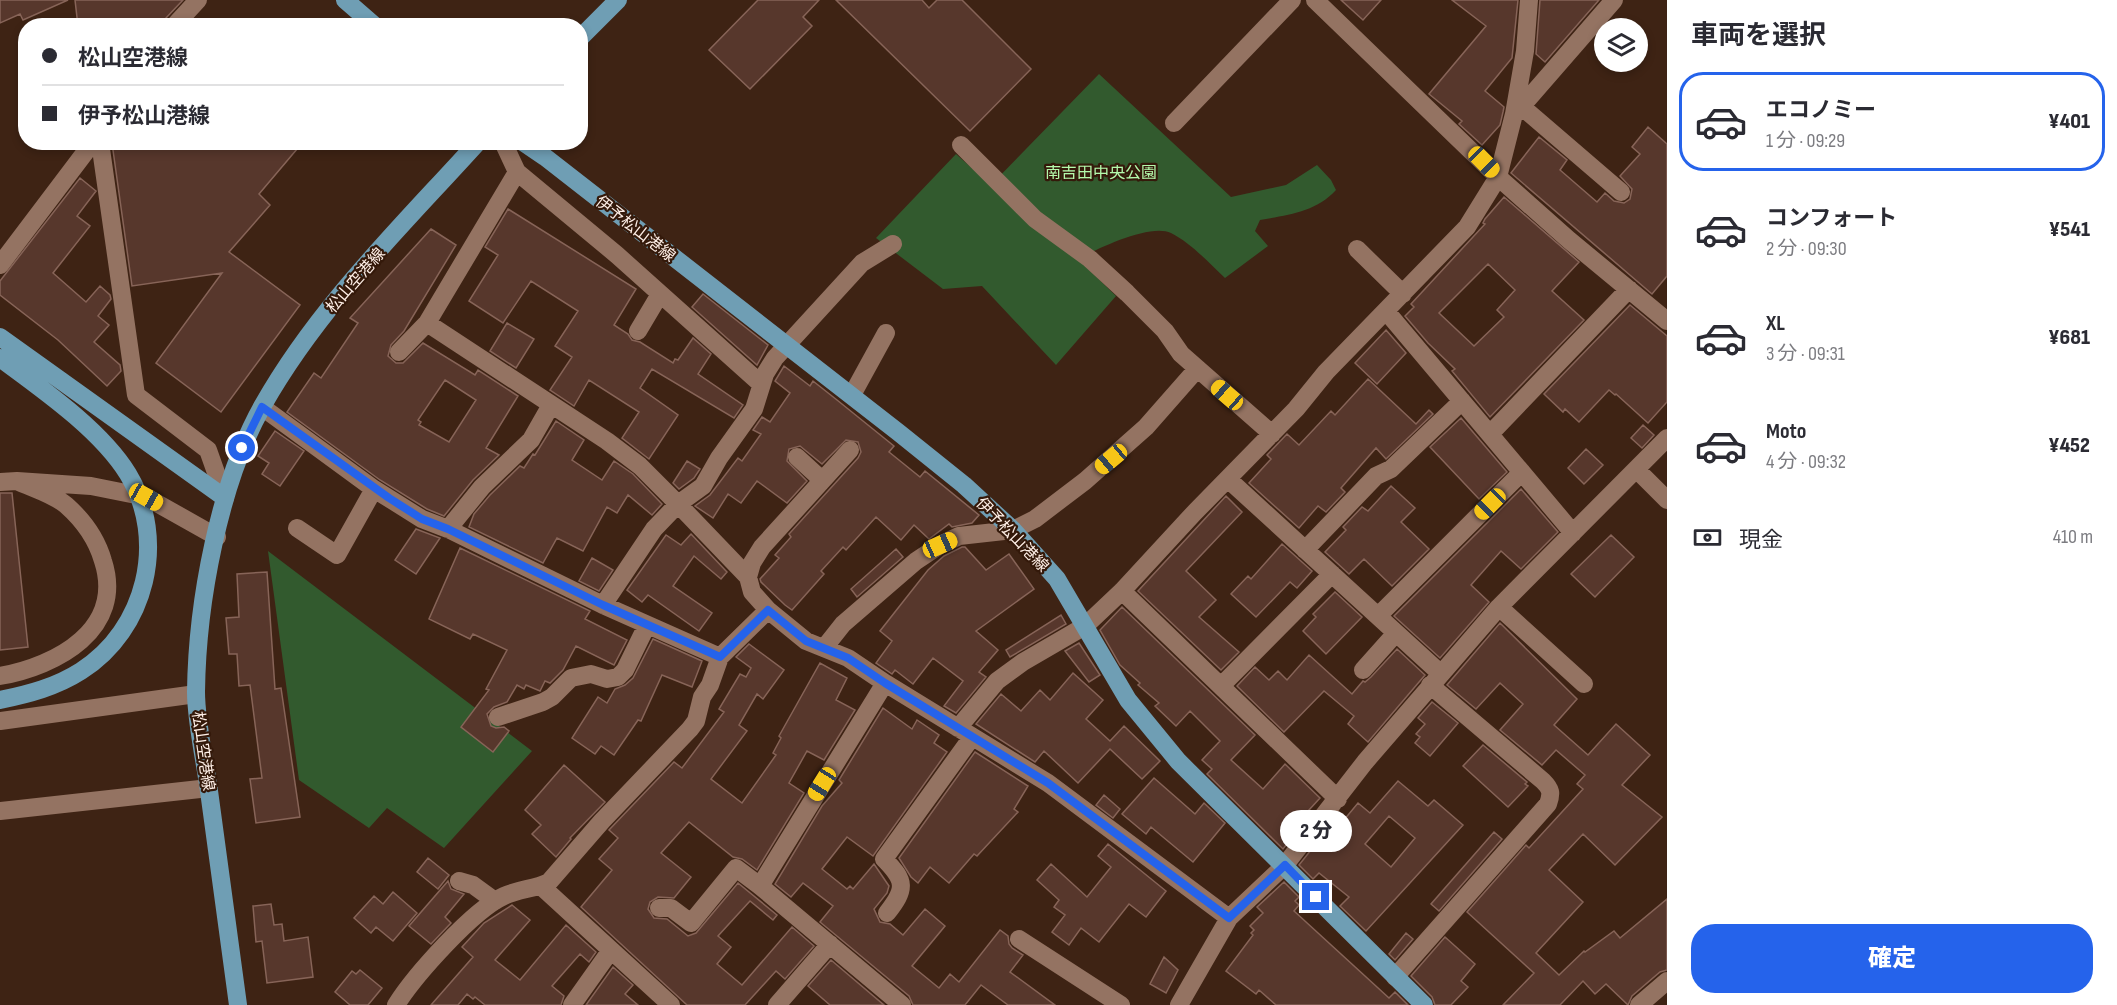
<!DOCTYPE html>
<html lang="ja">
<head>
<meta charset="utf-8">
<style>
  :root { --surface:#fff; --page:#f7f7f7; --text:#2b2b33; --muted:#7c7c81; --line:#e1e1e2; --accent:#2563eb }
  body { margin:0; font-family:"Sofia Sans Condensed","Noto Sans JP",sans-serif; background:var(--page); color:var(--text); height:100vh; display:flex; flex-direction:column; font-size:22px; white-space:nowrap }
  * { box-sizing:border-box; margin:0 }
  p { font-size:20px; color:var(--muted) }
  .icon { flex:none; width:33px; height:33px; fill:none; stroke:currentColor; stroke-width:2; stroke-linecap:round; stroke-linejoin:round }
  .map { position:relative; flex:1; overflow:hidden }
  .sheet { display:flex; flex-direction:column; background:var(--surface); width:450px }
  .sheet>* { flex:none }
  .top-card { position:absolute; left:18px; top:18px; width:570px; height:132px; border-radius:24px; box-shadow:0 3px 9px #0003; display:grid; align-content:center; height:132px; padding:0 24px; background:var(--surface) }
  .tools { position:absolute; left:1594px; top:18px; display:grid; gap:12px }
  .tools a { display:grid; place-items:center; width:54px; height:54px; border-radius:50%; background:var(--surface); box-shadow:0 3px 9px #0003; font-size:30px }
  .end { position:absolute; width:27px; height:27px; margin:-14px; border:8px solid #2563eb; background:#fff; box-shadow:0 0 0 3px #fff }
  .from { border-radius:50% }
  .bubble { position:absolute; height:42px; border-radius:21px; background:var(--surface); box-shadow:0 3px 9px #0003; font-size:20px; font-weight:800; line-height:42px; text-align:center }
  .car { position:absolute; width:18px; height:36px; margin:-18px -9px; border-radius:8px; box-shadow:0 0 4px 2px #0007; background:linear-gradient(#f5c518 24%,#345 0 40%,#f5c518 0 76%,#345 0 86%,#f5c518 0) }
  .top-card b { display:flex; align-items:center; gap:21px; height:57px; font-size:22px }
  .top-card b+b { border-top:2px solid var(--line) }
  .top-card i { width:15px; height:15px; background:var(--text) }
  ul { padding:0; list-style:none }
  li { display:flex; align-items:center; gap:18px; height:99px; margin:0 12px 9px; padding:0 12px; border:3px solid transparent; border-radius:24px }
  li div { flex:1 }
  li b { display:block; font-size:22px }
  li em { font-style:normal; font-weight:800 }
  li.active { border-color:var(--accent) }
  li>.icon { width:54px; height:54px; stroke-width:1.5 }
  h2 { padding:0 24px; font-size:27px; line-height:72px }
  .pay { display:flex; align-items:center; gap:15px; height:66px; padding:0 24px; font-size:22px }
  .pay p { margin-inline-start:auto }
  .button { display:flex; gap:12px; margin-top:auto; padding:12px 24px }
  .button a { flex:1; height:69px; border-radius:24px; background:var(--accent); color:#fff; font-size:24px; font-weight:800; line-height:69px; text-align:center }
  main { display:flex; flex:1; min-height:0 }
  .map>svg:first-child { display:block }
</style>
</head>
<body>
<main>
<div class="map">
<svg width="1667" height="1005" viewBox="0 0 1667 1005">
  <rect width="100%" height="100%" fill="#3e2314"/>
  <path fill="#325a2e" d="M1099 74 1231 197 1286 185 1317 165 1331 180 1336 190C1316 212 1288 215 1260 220L1255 231 1268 246 1225 278C1209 263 1191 243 1171 233 1150 223 1097 249 1078 259L1116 296 1056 365 982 286 943 289 876 238 956 154 991 185Z
    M268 551 532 751 444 848 387 808 369 828 299 780Z"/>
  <path fill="#57372c" stroke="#876458" stroke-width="1.5" fill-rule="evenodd" d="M0 0H68L23 20 20 14 0 23Z
    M75 0H183L166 18 163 26H78Z
    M758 0H819L803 17 812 26 750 89 709 50Z
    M836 0H922L929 8 937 0H962L1031 69 970 131Z
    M1341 0H1381L1363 20Z
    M1452 0H1518L1512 58 1485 91 1504 107 1503 112 1500 125 1482 145 1459 124 1462 121 1429 94 1486 26Z
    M1540 0H1599L1545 62 1536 54Z
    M1648 127 1667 144V276L1652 294 1511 173 1539 137 1567 160 1560 170 1597 202 1605 193 1614 201 1624 203 1630 199 1632 189 1620 176 1640 154 1632 147Z
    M303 142 259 194 270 205 229 252 300 305 221 412 156 363 222 273 132 286 112 143Z
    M80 178 96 191 77 216 90 226 53 273 86 302 100 286 110 295 111 299 98 316 109 325 94 342 120 365 121 371 107 386 58 340 0 295V281Z
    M1504 197 1579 262 1552 291 1584 320 1490 417 1452 371 1455 369 1428 343 1405 316 1414 307 1411 304 1485 224 1483 223 1485 219ZM1488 264 1515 290 1497 310 1504 317 1474 346 1439 313Z
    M508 209 636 289 614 325 628 334 632 340 640 342 673 363 675 359 678 360 693 338 711 354 698 374 743 405 734 418 652 369 640 388 678 415 649 459 622 438 639 412 589 380 574 406 550 390 572 357 555 346 578 311 531 281 503 323 469 301 498 255 485 247Z
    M431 229 456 245 404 331 391 345 388 356 396 363H403L423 343 475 375 478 370 518 396 486 448 499 455 473 480 444 516 427 509 380 480 287 412 314 373 321 378 358 323 350 318ZM445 380 476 400 449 442 419 425 421 422 418 420Z
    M703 294 768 345 757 365 692 307Z
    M1630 305 1667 336V402L1648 423 1616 394 1615 395 1609 390 1579 422 1565 409 1563 412 1544 394Z
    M507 323 534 339 516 368 490 351Z
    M1386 330 1406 353 1377 384 1355 363Z
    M784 366 810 386 813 381 837 400 894 446 889 452 920 477 925 471 979 515 972 523 952 527 949 524 929 539 914 525 901 540 876 517 846 550 843 547 821 571 824 574 792 610 785 605 761 582 760 579 779 558 775 555 791 537 789 534 858 458 861 452 858 442 846 440 822 464 800 446 789 449 787 461 807 481 787 503 757 481 741 503 728 494 713 518 695 506 710 495 738 458 742 461 761 434 753 430 762 417 770 422 790 393 775 381Z
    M1368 379 1416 424 1429 410 1433 414 1386 459 1376 448 1341 488 1345 492 1326 512 1318 506 1299 528 1249 483 1271 459 1267 455 1287 434 1299 445 1331 411 1335 415Z
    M1461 418 1507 472 1479 499 1430 447Z
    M556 421 584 440 572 460 602 480 614 461 633 474 662 504 652 515 628 495 617 513 607 507 583 551 557 538 543 563 469 527 474 514 490 495 520 466 524 468 533 454 535 455Z
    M1643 425 1654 435 1642 448 1631 438Z
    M275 431 304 451 280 486 262 474 269 463 258 456Z
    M1586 449 1603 465 1584 484 1568 468Z
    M687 461 700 469 694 478 679 489 673 483Z
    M1391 486 1415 508 1401 522 1429 549 1392 586 1364 559 1349 574 1325 552 1346 530 1343 527 1362 507 1368 511Z
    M1521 489 1558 532 1521 569 1501 551 1471 585 1489 602 1440 658 1394 616Z
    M0 493H12L28 647 0 650Z
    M1226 496 1242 512 1186 571 1216 600 1199 617 1239 652 1221 670 1138 591Z
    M416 529 440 538 416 574 395 560Z
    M691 534 727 572 721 579 694 556 673 586 712 613 699 631 648 595 642 602 627 590 666 535 681 545Z
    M1611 535 1634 557 1595 597 1571 574Z
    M1282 544 1312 571 1297 588 1290 582 1256 617 1231 594 1248 576 1251 579Z
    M962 547H965L986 570 1009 554 1034 589 976 631 998 650 979 672 986 677 956 713 944 706 963 681 933 658 913 684 895 670 892 674 876 663 892 641 880 631 928 570 944 556Z
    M460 548 590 611 585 619 627 640 614 665 576 646 563 670 550 683 545 681 540 691 526 685 524 689 517 685 507 702 494 707 487 714 491 726 496 728 504 727 509 731 493 752 461 727 489 690 486 689 507 650 473 634 470 639 429 619Z
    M896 549 903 557 857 597 851 589Z
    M592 558 613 570 599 591 579 581Z
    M267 572 275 689 281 688 300 817 256 823 250 779 262 778 250 685 239 686 237 654H229L226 618 239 617 237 574Z
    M1335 592 1362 617 1326 654 1303 631 1316 617 1313 614Z
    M1122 607 1255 735 1231 760 1263 789 1285 764 1320 798 1298 822 1302 825 1283 849 1207 774 1212 769 1202 760 1220 741 1190 711 1176 726 1155 706 1159 703 1138 685 1140 683 1120 665 1100 630Z
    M1061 615 1066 624 1010 657 1006 650Z
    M1500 623 1577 699 1554 725 1588 755 1616 724 1650 755 1622 785 1662 817 1615 865 1583 834 1549 870 1583 902 1536 953 1559 975 1584 951 1585 952 1614 931 1620 938 1667 899V970L1660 972 1632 996 1628 1005 1606 984 1595 994 1583 981 1560 1005H1503L1534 973 1467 912 1526 845 1529 848 1583 789 1577 784 1585 775 1556 750 1542 765 1500 730 1523 704 1500 683 1476 709 1447 685Z
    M653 639 702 661 692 687 662 675 641 721 638 720 614 755 601 746 595 754 572 738 598 697 607 703 615 689 625 685 633 678Z
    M1079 643 1100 675 1089 682 1065 651Z
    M749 644 784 670 763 699 757 694 739 725 747 731 711 779 742 803 776 755 773 753 781 738 779 736 820 663 847 678 836 700 855 710 824 760 807 751 789 783 804 793 757 870 742 859 733 857 689 822 661 853 691 877 674 898 658 897 650 902 648 909 654 918 667 919 688 936 696 933 738 883 777 915 773 920 750 901 718 936 731 947 717 964 742 985 792 927 814 946 785 979 776 971 745 1005H687L581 907 612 870 599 859 618 838 609 830 674 762 682 768 724 712 719 709 740 674 746 677 751 668 736 657Z
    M1397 649 1425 675 1368 742 1348 724 1354 716 1324 691 1284 732 1237 686 1255 667 1269 680 1278 671 1287 680 1309 655 1352 694 1363 681 1365 682 1371 677Z
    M1073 673 1103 700 1086 719 1110 741 1124 726 1160 761 1142 779 1110 749 1078 783 1044 751 1035 762 976 724 1001 694 1021 711 1040 690 1050 700Z
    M1432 702 1458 723 1430 756 1415 743 1420 737 1416 734 1425 724 1418 718Z
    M883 708 912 729 917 720 939 735 934 743 947 752 873 856 847 837 822 869 847 889 850 886 853 889 874 864 889 886 887 893 874 909 880 922 890 924 903 935 925 909 945 926 912 966 939 988 950 974 959 982 1000 930 1008 936 1009 944 1012 948 1023 955 1010 972 1055 1005H1008L981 985 965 1005H913L909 996 820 922 833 906 803 883 791 897 775 884 822 806 842 783 839 780Z
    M1483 745 1527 782 1525 784 1528 786 1508 807 1463 766Z
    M975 752 1028 786 1014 809 1018 812 977 856 974 854 949 883 930 867 918 883 911 877 899 858Z
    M564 765 605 802 570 838 571 839 556 857 532 834 541 825 525 810Z
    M1154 778 1195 814 1204 803 1225 823 1193 862 1151 827 1146 834 1122 814Z
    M1398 781 1428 806 1434 800 1463 825 1366 931 1340 906 1349 897 1319 873 1313 879 1299 865 1319 840 1324 844 1358 803 1370 813ZM1389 816 1415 838 1391 867 1365 844Z
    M1104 795 1120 809 1113 818 1096 805Z
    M1494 832 1502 839 1439 911 1431 904Z
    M1108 844 1166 891 1146 917 1129 904 1099 942 1081 928 1069 945 1052 932 1065 915 1054 907 1059 900 1037 880 1051 864 1087 897 1111 867 1098 856Z
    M428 858 449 875 438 889 417 872Z
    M448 881 451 889 464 894 445 917 451 923 431 944 409 926Z
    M1284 882 1299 897 1295 901 1299 905 1294 911 1389 998 1395 992 1408 1005H1276L1259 990 1256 994 1226 971 1253 935 1251 933 1254 930 1250 926 1263 913 1257 907Z
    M393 892 417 913 393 941 376 927 371 933 354 918 374 896 383 904Z
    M271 904 274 925 282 924 284 941 308 937 313 977 267 983 262 941 256 942 253 906Z
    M512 905 530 920 495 960 520 980 566 925 596 952 589 962 580 954 552 986 564 996 561 1005H485L475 997 473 999 467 994 458 1005H431L473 957 462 947 484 923Z
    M1406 933 1413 939 1395 960 1389 954Z
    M1445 937 1475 964 1461 981 1468 987 1451 1005H1435L1432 997 1411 976Z
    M1164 957 1178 970 1166 993 1150 984Z
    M831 960 884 1005H830L808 986Z
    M613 967 633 985 625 994 638 1005H586Z
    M360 970 382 988 368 1005H350L335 992 352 971 356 974Z"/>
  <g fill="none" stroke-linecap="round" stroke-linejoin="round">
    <path stroke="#947362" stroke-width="18" d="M1315 0 1498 177 1569 240 1667 321
      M174 26 198 0
      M1521 106 1621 192
      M1515 114 1614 0
      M1174 123 1292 0
      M100 142 136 395 208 450 225 498
      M961 145 1035 219 1090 259 1127 293 1165 331 1181 354 1272 434
      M517 172 617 255 761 384
      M893 244 862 263 775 358 765 374 754 409 719 458 703 486 678 504 748 577 752 592 768 610 806 641 848 658 885 683 1048 783 1229 918
      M1357 249 1403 294
      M0 265 93 142
      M1386 311 1573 533
      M427 323 607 441 640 466 678 504 654 529 603 605
      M638 331 660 294
      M399 352 427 323 517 172 503 142
      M852 395 886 333
      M262 407 374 489 422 519 448 529 603 605 720 657 768 610
      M1490 434 1629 289
      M797 457 822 480
      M1636 469 1667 500
      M1229 480 1440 673
      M297 528 337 555 374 489
      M448 529 482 487 531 440 551 405
      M1305 550 1376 476 1391 469 1462 401
      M748 577 752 563 762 547 850 450
      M1122 591 1338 799
      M1499 607 1584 684
      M1378 616 1522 472
      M824 648 843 624 916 561 940 545 959 536 1013 530 1035 519 1085 481 1146 427 1197 369
      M1363 670 1396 633
      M885 683 760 886 902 1005
      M1221 686 1332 574
      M498 717 543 702 552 697 571 678 591 674 607 679 618 677 625 670 647 625
      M958 728 997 681 1023 662 1085 626 1122 591 1195 512 1296 409 1326 372 1467 227 1498 177 1514 114 1525 51 1529 0
      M0 811 209 788
      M459 881 473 885 495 901
      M541 886 671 1005
      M659 908H671L691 923 736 868 760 886
      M887 913C906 889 906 881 884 859L972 737
      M1019 939 1121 1005
      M1395 977 1548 804C1552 793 1551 789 1543 781L1430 685
      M396 1005C415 975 473 910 504 896 519 889 535 889 549 882L602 821 690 729 696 721 702 697 710 685 720 657
      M572 1005 611 950
      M777 1005 830 944
      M1179 1005 1229 918 1285 865 1365 762 1499 607 1667 438
      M1639 1005 1667 981"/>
    <path stroke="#947362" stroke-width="18" d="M0 482 17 481 91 486 146 497 217 537
      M0 676C57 666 125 629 103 561 97 540 83 520 66 505 53 494 32 488 17 481
      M0 721 196 694"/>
    <path stroke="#6f9eb4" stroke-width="18" d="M345 0 375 26
      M580 38 618 0
      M523 142 545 157 898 432 964 485 1013 530 1057 579 1128 700 1178 761 1424 1005
      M0 337 225 498
      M0 358C42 389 101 430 128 474 168 540 146 630 81 671 56 687 29 694 0 700
      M238 1005C229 934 219 863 209 791 205 761 196 722 196 692 197 603 219 483 263 405 319 306 402 226 478 142"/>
  </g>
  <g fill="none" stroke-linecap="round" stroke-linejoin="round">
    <path stroke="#2563eb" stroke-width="8" d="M242 448 262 407 389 498 422 519 448 529 603 605 720 657 768 610 806 641 848 658 885 683 1048 783 1229 918 1285 865 1316 897"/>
  </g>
  <g text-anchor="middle" stroke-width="4.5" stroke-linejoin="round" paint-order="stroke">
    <g font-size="16" fill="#b4faac" stroke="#34190a">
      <text x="1101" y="178">南吉田中央公園</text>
    </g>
    <g font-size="16" fill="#feefe7" stroke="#34190a">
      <text transform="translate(636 228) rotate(38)" y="6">伊予松山港線</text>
      <text transform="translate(355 280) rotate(-49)" y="6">松山空港線</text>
      <text transform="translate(1013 534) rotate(46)" y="6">伊予松山港線</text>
      <text transform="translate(204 751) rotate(82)" y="6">松山空港線</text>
    </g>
  </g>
</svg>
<div class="tools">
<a><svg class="icon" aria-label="layers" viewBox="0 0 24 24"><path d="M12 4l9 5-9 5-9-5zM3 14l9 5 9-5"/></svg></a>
</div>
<i class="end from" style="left:242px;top:448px"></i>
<i class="end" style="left:1316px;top:897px"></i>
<div class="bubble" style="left:1280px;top:810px;width:72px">2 分</div>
<i class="car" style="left:1484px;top:162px;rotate:135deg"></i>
<i class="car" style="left:1227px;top:395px;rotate:311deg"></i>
<i class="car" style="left:1111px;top:459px;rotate:230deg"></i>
<i class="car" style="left:146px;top:497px;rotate:119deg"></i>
<i class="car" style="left:1490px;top:504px;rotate:225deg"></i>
<i class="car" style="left:940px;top:545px;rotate:66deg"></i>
<i class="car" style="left:822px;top:784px;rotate:212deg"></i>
<div class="top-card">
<b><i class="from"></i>松山空港線</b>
<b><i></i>伊予松山港線</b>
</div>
</div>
<section class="sheet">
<h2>車両を選択</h2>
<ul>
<li class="active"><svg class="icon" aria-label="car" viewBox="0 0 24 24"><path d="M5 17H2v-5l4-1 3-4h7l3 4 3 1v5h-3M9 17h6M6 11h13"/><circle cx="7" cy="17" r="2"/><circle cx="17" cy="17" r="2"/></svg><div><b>エコノミー</b><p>1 分 · 09:29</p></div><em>¥401</em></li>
<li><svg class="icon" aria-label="car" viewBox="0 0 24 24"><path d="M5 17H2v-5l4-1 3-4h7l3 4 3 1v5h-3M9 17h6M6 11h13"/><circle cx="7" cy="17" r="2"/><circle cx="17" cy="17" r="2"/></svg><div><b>コンフォート</b><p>2 分 · 09:30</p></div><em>¥541</em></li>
<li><svg class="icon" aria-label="car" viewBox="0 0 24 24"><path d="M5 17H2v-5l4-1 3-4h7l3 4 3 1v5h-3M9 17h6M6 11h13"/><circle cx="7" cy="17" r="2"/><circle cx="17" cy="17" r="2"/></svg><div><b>XL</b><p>3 分 · 09:31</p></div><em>¥681</em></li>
<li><svg class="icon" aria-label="car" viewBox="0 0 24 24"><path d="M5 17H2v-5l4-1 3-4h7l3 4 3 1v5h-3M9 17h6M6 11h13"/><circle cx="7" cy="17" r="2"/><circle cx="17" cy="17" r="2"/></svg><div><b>Moto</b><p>4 分 · 09:32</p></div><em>¥452</em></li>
</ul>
<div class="pay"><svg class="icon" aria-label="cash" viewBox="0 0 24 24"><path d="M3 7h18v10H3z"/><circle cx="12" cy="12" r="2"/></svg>現金<p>410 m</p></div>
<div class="button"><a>確定</a></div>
</section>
</main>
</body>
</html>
